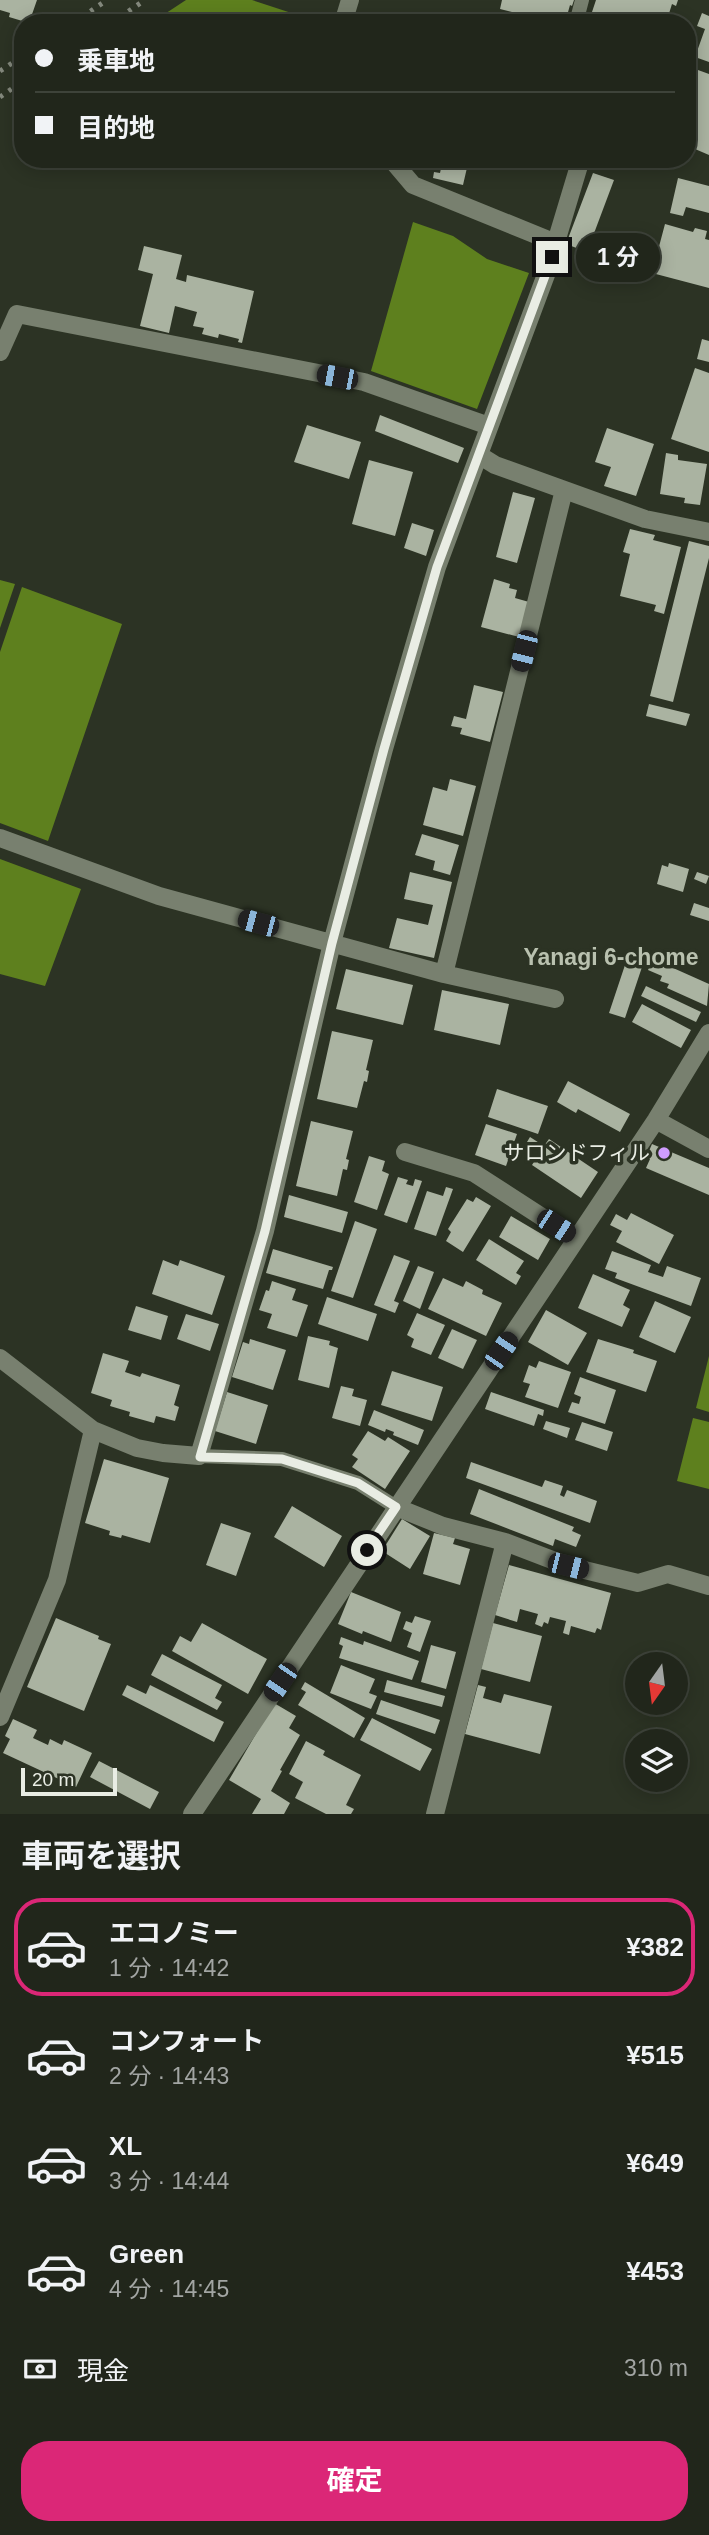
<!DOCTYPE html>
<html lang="ja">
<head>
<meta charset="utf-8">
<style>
  :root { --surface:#21261b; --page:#2d3228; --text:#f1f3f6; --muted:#a2a5a3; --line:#3e433a; --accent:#db2777 }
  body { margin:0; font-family:Helvetica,"Noto Sans JP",sans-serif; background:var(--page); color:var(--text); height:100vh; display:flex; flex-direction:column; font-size:26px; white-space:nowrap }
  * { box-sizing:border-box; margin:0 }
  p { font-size:23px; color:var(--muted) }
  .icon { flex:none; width:38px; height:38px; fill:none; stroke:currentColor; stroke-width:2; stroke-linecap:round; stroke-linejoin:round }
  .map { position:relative; height:1814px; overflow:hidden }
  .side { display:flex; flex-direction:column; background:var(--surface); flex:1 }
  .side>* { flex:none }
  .hud { position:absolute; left:14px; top:14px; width:682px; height:154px; border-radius:28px; box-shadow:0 4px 18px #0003,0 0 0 2px var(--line); display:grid; align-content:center; height:154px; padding:0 21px; background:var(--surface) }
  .needle { width:46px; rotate:194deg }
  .buttons { position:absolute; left:625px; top:1652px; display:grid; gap:14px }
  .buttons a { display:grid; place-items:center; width:63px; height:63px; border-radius:50%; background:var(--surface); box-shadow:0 4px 18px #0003,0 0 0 2px var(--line); font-size:35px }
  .scale { position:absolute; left:21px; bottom:18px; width:96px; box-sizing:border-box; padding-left:7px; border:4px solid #e9ede4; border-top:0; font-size:19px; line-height:24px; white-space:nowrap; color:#e9ede4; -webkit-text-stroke:5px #2c3324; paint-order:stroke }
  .end { position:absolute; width:32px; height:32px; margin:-16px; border:9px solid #e9ede4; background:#111; box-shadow:0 0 0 4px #111 }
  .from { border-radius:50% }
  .bubble { position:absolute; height:49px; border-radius:24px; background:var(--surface); box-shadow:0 4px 18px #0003,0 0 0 2px var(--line); font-size:23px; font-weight:700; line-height:49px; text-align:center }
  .car { position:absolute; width:21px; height:42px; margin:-21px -10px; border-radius:9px; box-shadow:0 0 5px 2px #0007; background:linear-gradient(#222 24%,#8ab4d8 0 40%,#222 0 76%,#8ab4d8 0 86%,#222 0) }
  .hud b { display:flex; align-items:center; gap:24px; height:66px; font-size:26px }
  .hud b+b { border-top:2px solid var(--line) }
  .hud i { width:18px; height:18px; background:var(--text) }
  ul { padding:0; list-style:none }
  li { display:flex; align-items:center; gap:21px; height:98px; margin:0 14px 10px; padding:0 7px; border:4px solid transparent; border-radius:28px }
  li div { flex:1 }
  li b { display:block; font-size:26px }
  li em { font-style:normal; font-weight:700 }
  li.active { border-color:var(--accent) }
  li>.icon { width:63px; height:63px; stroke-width:1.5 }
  h2 { padding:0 21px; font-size:32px; line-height:84px }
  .pay { display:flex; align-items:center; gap:18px; height:77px; padding:0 21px; font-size:26px }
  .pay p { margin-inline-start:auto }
  .cta { display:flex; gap:14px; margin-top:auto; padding:14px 21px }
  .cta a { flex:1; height:80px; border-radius:28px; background:var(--accent); color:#fff; font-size:28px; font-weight:700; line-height:80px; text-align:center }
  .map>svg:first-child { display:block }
</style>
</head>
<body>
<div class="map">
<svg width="709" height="1814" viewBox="0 0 709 1814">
  <rect width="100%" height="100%" fill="#2c3324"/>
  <path fill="#5e801e" d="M186 0H252L322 23H151Z
    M413 222 453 236 487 259 529 273 477 409 371 371Z
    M0 580 15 584 0 628Z
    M22 587 122 624 48 841 0 823V652Z
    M0 859 81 889 45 986 0 974Z
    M709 1356V1412L696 1408Z
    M693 1418 709 1422V1489L677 1481Z"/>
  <path fill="#aab3a1" d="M0 0H37L29 23 9 17 10 13 0 10Z
    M502 0H574L572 6 570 5 565 23H555L500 9Z
    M596 0H678L676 6 672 4 666 23H610L611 20 591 15Z
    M702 13 709 16V62L695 57 705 29 697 26Z
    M493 16 515 22V23H492Z
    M698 70 709 74V155L688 146V97Z
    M443 159H469L463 185 433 178 434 172 440 173Z
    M593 173 614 180 587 252 566 244Z
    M678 178 709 186V213L686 207 683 216 670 213Z
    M665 224 693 232 695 228 707 231 705 239 709 240V288L652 273Z
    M603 233 620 238 614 260 597 255Z
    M144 246 182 255 176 279 186 282 187 275 254 291 242 343 238 342 239 339 219 334 218 338 202 334 204 328 193 326 197 312 175 306 169 333 140 326 153 274 138 270Z
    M702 339 709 341V362L697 359Z
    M695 368 709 373V452L671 439Z
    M380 415 464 448 458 463 375 431Z
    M307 425 361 442 349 479 294 462Z
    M607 428 654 444 636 496 604 486 611 467 595 462Z
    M666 453 678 455V460L707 464 700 505 684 503 685 498 660 494Z
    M369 460 413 472 395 536 352 524Z
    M513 492 535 498 517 563 496 557Z
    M412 523 434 530 426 556 404 548Z
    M630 529 655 535 653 540 681 547 664 614 654 611 656 605 620 596 630 554 623 552Z
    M689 541 709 546V558L673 702 650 696Z
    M494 579 510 584 509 588 517 590 515 598 529 602 519 637 481 627Z
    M474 685 503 692 490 742 460 734 462 728 451 726 454 716 466 719Z
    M649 704 690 714 686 726 646 716Z
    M450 779 476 786 463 836 423 825 433 787 447 791Z
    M422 834 459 845 450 875 433 870 435 861 415 855Z
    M669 863 689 869 683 892 657 884 662 865 668 867Z
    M410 872 452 882 434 958 389 948 397 918 428 925 433 905 404 899Z
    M697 872 709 876 706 884 694 879Z
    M694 903 709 908V921L690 915Z
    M627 959 643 964 625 1018 609 1013Z
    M653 959 709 984 707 1006 667 988 669 984 660 981 662 976 648 970Z
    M346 969 413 985 403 1025 336 1009Z
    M646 986 701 1012 696 1022 641 996Z
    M442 990 509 1004 500 1045 434 1030Z
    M642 1004 691 1030 681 1048 632 1022Z
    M332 1031 373 1040 366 1070 369 1071 367 1082 364 1081 357 1108 317 1099Z
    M568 1081 630 1114 620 1132 578 1109 576 1113 557 1102Z
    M497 1089 548 1106 538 1134 488 1117Z
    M311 1121 353 1131 346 1159 349 1160 347 1170 343 1169 337 1196 296 1186Z
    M486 1124 517 1134 506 1166 475 1155Z
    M530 1137 544 1146 549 1139 598 1172 581 1198 532 1165 541 1151 527 1142Z
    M652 1144 709 1168V1195L646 1168 650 1159 646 1158Z
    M369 1156 385 1161 382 1171 389 1174 377 1210 354 1202Z
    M398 1177 408 1180 406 1184 413 1186 415 1179 422 1181 407 1223 384 1215Z
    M446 1187 453 1189 436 1236 414 1229 427 1191 443 1196Z
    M289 1195 348 1212 342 1233 284 1217Z
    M476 1197 491 1206 463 1252 446 1241 451 1232 448 1229 467 1199 473 1202Z
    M631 1213 674 1235 659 1264 616 1242 622 1231 610 1225 616 1214 627 1220Z
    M511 1216 550 1239 538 1260 499 1237Z
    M355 1221 377 1229 353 1298 331 1291Z
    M489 1239 524 1261 516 1273 521 1276 516 1285 476 1260Z
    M273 1249 333 1267 332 1270H329L323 1289 266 1273Z
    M612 1251 651 1265 648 1272 663 1277 667 1266 701 1278 691 1306 615 1278 617 1273 605 1269Z
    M394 1255 410 1261 394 1301 399 1303 395 1313 374 1305Z
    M163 1260 178 1266 180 1260 225 1276 212 1315 152 1294Z
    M418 1266 434 1272 420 1309 403 1301Z
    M593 1274 630 1290 623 1305 630 1309 622 1327 578 1308Z
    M443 1278 463 1287 466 1281 483 1290 482 1294 502 1303 486 1336 428 1309Z
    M272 1281 296 1289 292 1300 308 1305 297 1337 267 1328 272 1314 259 1310 266 1290 269 1291Z
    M327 1297 377 1314 368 1341 318 1324Z
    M655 1301 691 1317 675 1353 639 1337Z
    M136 1306 168 1316 161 1340 128 1330Z
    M546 1310 587 1333 568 1365 528 1342Z
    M417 1313 445 1325 431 1355 411 1347 414 1339 407 1335Z
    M186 1314 219 1324 210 1351 177 1339Z
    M452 1329 477 1340 463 1369 438 1358Z
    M308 1336 330 1341 329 1345 338 1348 329 1388 298 1380Z
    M250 1339 286 1350 273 1390 232 1377 243 1342 249 1344Z
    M598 1339 634 1350 633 1353 657 1361 646 1392 586 1372Z
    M103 1353 129 1361 125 1372 140 1377 142 1373 180 1385 174 1405 179 1407 175 1421 156 1416 154 1423 129 1416 130 1412 110 1406 112 1400 91 1393Z
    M539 1361 571 1372 558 1408 525 1397 530 1384 523 1382 529 1365 536 1368Z
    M392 1371 443 1387 432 1421 381 1405Z
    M580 1377 616 1390 605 1424 568 1412 572 1402 579 1404 581 1397 574 1394Z
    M341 1386 354 1389 352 1396 367 1400 360 1426 332 1418Z
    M227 1392 268 1405 256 1444 215 1431Z
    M491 1392 544 1410 543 1416 538 1414 534 1426 485 1409Z
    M374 1410 424 1430 418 1445 393 1435 394 1432 386 1429 385 1432 368 1425Z
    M546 1421 570 1428 567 1438 543 1429Z
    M582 1422 613 1432 607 1451 575 1440Z
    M368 1431 385 1441 388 1437 410 1451 385 1489 352 1467 358 1459 352 1455Z
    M104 1459 169 1478 150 1543 122 1535 121 1538 109 1535 110 1531 85 1523Z
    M471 1462 542 1487 545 1480 563 1486 560 1495 564 1497 567 1490 597 1501 590 1523 466 1478Z
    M479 1489 574 1527 572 1531 581 1535 576 1547 555 1539 553 1546 470 1514Z
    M292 1506 342 1536 324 1567 274 1537Z
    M402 1519 430 1536 410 1569 382 1551Z
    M221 1523 251 1533 236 1576 206 1565Z
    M434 1533 455 1538 453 1544 470 1549 460 1585 423 1574Z
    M509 1565 611 1593 601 1630 597 1628 595 1633 571 1626 569 1635 563 1633 566 1621 550 1617 548 1624 544 1622 542 1627 535 1624 538 1614 520 1609 517 1622 495 1615Z
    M351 1592 401 1612 391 1642 363 1631 362 1634 338 1624Z
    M415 1616 431 1621 420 1652 407 1647 412 1633 403 1629 406 1621 412 1623Z
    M56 1618 99 1636 98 1639 111 1644 84 1711 27 1687Z
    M202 1623 267 1659 248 1694 172 1651 180 1636 191 1642Z
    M493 1623 542 1636 530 1682 481 1669Z
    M341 1637 363 1645 364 1641 419 1661 412 1680 339 1658 343 1646 339 1644Z
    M431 1645 456 1652 446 1689 421 1682Z
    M162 1654 222 1685 215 1698 222 1702 217 1710 151 1675Z
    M341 1665 375 1679 369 1693 377 1696 371 1709 330 1693Z
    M387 1680 445 1696 442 1707 384 1692Z
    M305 1682 365 1718 354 1738 298 1705 306 1692 301 1689Z
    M127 1685 146 1694 150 1685 224 1722 214 1742 122 1695Z
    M478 1685 486 1687 483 1698 501 1703 504 1694 552 1706 540 1754 465 1734Z
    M381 1700 440 1720 435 1734 376 1714Z
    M274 1703 296 1716 289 1728 300 1735 280 1770 282 1771 271 1791 290 1803 284 1814H252L261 1799 229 1780Z
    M372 1718 432 1749 420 1771 360 1740Z
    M13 1719 37 1730 33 1738 48 1745 50 1739 62 1745 64 1740 92 1753 76 1787 3 1753 10 1739 5 1736Z
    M306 1741 325 1751 323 1755 361 1775 346 1805 354 1809 351 1814H326L295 1798 303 1782 289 1774Z
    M99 1761 159 1792 150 1809 90 1777Z"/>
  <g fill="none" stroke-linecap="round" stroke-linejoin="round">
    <path stroke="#78806f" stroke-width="14" d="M576 23 582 0
      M199 1456 282 1459 358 1483 396 1507"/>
    <path stroke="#78806f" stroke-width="18" d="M343 23 350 0
      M391 159 413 185 556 243
      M0 352 17 314 364 382 489 426
      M479 455 495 465 645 519 709 532
      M0 838 159 896 444 974 555 999
      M444 974 564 490
      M656 1120 709 1149
      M405 1152 474 1173 576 1239
      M0 1358 93 1430 137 1448 163 1453 199 1456 265 1231 332 943 384 749 437 567 547 272 581 159
      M396 1507 443 1526 505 1542 568 1566 638 1583 668 1574 709 1586
      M0 1717 57 1580 93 1430
      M192 1814 656 1120 709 1033
      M435 1814 505 1542"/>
    <path stroke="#84897d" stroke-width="5" stroke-dasharray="3.5 7" stroke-linecap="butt" d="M73 23 107 0
      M111 23 145 0
      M0 71 23 56
      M0 97 23 81"/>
  </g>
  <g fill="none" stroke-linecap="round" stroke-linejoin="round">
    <path stroke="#e9ede4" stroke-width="9" d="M367 1550 396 1507 358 1483 282 1459 200 1457 265 1231 332 943 384 749 437 567 552 257"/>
  </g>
  <circle fill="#d09dff" stroke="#2c3324" stroke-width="2.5" cx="664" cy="1153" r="7"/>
  <g text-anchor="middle" stroke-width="7" stroke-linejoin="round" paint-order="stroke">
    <g font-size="21" fill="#e9ede4" stroke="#2c3324" text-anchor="end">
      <text x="650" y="1160">サロンドフィル</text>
    </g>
    <g font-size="23" font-weight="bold" fill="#b9c1af" stroke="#2c3324">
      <text x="611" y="965">Yanagi 6-chome</text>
    </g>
  </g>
</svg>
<div class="buttons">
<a><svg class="needle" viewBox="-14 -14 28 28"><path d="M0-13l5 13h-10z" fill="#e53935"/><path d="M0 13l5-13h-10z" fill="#a2a5a3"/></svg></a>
<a><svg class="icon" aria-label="layers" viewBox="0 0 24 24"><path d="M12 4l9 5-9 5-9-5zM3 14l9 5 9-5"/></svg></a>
</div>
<div class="scale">20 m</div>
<i class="end from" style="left:367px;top:1550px"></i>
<i class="end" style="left:552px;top:257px"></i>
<div class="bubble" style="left:576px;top:233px;width:84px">1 分</div>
<i class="car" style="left:337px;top:377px;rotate:281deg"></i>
<i class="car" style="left:524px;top:651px;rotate:194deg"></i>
<i class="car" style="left:258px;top:923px;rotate:285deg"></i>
<i class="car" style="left:556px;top:1226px;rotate:123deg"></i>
<i class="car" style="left:501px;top:1351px;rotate:34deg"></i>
<i class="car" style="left:568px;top:1566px;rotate:104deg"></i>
<i class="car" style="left:280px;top:1682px;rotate:214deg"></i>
<div class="hud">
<b><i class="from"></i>乗車地</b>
<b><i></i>目的地</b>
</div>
</div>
<section class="side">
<h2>車両を選択</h2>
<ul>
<li class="active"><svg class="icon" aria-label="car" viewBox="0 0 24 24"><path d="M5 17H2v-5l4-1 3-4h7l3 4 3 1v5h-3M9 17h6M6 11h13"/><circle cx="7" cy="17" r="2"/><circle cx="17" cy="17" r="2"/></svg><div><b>エコノミー</b><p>1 分 · 14:42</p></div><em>¥382</em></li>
<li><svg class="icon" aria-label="car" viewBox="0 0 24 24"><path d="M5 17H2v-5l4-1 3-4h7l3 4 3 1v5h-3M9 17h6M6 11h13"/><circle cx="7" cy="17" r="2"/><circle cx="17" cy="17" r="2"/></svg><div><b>コンフォート</b><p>2 分 · 14:43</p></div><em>¥515</em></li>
<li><svg class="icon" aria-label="car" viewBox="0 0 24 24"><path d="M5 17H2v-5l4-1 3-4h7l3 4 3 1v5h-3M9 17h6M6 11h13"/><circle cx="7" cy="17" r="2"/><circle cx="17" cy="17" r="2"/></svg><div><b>XL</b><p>3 分 · 14:44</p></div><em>¥649</em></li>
<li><svg class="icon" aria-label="car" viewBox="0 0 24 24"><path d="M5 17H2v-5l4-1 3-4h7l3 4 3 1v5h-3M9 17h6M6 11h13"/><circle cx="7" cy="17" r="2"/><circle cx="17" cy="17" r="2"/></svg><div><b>Green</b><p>4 分 · 14:45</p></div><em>¥453</em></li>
</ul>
<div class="pay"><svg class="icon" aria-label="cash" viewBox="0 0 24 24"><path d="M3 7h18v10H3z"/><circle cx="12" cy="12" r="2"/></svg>現金<p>310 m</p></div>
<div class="cta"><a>確定</a></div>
</section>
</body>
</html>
